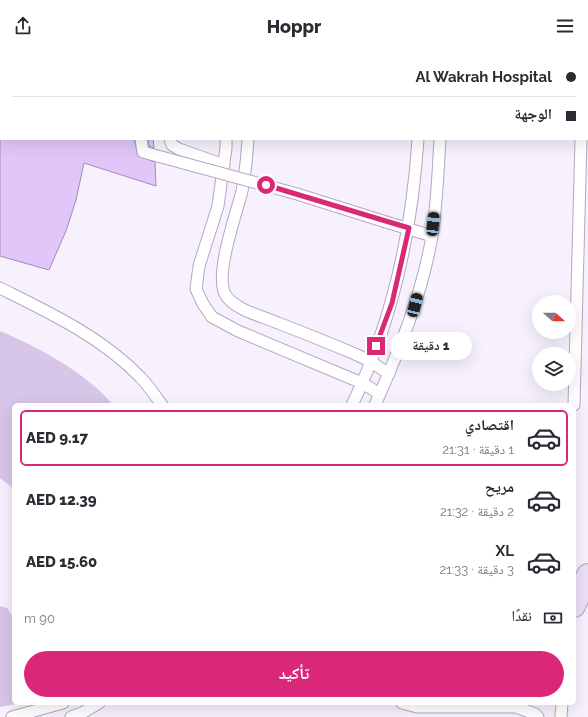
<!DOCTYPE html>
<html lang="ar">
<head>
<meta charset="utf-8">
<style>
  :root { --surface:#fff; --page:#f7f7f7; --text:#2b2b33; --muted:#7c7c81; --line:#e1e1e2; --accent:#db2777 }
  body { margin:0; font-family:Raleway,"Noto Naskh Arabic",sans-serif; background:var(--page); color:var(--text); direction:rtl; height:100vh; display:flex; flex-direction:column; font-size:15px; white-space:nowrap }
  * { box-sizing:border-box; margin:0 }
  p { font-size:13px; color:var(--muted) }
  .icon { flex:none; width:22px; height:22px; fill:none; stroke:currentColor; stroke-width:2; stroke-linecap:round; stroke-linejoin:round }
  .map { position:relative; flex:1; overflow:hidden; direction:ltr }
  .side { position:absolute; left:12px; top:351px; width:564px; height:302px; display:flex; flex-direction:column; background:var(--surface); border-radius:6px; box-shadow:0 4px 16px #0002; direction:rtl }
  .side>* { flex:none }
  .banner { position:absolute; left:0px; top:0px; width:588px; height:88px; box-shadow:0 4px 16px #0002; direction:rtl; display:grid; align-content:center; height:88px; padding:0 12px; background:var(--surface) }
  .needle { width:26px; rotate:110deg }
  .tools { position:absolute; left:532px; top:243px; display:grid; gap:8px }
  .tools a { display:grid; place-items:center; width:44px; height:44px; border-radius:50%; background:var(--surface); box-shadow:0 4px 16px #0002; font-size:20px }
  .end { position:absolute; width:18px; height:18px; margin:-9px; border:5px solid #db2777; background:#fff; box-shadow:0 0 0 2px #fff }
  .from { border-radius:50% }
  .bubble { position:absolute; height:28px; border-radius:14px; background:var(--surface); box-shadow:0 4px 16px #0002; font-size:13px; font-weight:800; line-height:28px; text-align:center; direction:rtl }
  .car { position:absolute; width:12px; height:24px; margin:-12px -6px; border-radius:5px; box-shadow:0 0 3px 1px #0007; background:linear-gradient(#222 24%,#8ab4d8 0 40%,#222 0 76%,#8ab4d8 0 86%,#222 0) }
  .banner b { display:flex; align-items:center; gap:14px; height:38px; font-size:15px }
  .banner b+b { border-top:1px solid var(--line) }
  .banner i { width:10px; height:10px; background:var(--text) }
  ul { padding:7px 0 0; list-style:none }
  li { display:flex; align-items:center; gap:12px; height:56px; margin:0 8px 6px; padding:0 4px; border:2px solid transparent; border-radius:6px }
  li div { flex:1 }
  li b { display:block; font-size:15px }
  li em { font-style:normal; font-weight:800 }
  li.selected { border-color:var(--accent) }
  li>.icon { width:36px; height:36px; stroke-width:1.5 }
  .pay { display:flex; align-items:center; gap:10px; height:44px; padding:0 12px; font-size:15px }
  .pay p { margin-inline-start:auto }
  .button { display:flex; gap:8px; margin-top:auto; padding:8px 12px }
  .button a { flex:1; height:46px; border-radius:24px; background:var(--accent); color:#fff; font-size:16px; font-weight:800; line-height:46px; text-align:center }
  header { display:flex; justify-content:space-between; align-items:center; height:52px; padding:0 12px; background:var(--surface); font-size:18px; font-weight:800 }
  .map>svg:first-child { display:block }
</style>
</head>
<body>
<header><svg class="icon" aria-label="menu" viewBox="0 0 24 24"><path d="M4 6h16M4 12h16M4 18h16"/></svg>Hoppr<svg class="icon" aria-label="share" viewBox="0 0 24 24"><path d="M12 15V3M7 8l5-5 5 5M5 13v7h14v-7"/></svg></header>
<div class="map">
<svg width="588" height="665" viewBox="0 0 588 665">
  <rect width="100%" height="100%" fill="#f7f1fd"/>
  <path fill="#d7c6e7" d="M0 279C38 295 87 321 113 353H14V437L0 426Z
    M0 554 7 556 14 567V651H21L0 655Z"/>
  <path fill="#e2c6fa" stroke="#9e8fab" d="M0 87H134L138 104 155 110 156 134 84 111 76 148 66 179 49 218 0 204Z
    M148 87H153L154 96 149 94Z"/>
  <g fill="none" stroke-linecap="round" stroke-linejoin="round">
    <defs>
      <path id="service" d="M126 0V1
        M156 0V1
        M216 0 217 1
        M240 0V1
        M394 0H438
        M354 1 359 0
        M583 1V0
        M170 87 172 93 179 97 224 113
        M226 87V96L218 154 199 214 196 237 203 252 212 265 238 279 362 331 380 342
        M248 87C247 104 245 122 242 139 237 160 212 228 227 245 238 259 262 264 278 271 304 281 329 291 355 302L370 309 389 322
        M386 170 432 184
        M0 236C50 261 102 285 141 326 149 334 155 344 162 353
        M352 353C393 269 412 180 418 87
        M375 353C399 299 422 243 432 184 437 152 438 119 440 87
        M574 353 581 87
        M402 651 417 655H516L535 662 538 665
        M12 665 63 651
        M71 665 82 661 99 651
        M561 665 562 651"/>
      <path id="secondary" d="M574 554 588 523"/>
    </defs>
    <use href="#service" stroke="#b5a6c2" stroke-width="13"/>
    <use href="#secondary" stroke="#b5a6c2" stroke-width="24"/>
    <use href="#service" stroke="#fff" stroke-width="11"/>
    <use href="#secondary" stroke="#ece0f7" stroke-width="22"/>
    <defs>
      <path id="service-bridge" d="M141 87 143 100 297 142 386 170"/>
    </defs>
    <use href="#service-bridge" stroke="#b5a6c2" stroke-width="13" stroke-linecap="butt"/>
    <use href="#service-bridge" stroke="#fff" stroke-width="11"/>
  </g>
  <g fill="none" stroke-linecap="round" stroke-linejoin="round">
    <path stroke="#db2777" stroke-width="5" d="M266 133 409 176 392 251 376 294"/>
  </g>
</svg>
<div class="tools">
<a><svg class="needle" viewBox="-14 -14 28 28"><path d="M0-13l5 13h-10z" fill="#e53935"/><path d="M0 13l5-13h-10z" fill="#7c7c81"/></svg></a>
<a><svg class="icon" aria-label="layers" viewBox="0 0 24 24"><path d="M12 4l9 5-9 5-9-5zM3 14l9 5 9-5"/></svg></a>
</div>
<i class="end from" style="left:266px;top:133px"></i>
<i class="end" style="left:376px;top:294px"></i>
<div class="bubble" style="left:390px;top:280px;width:82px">1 دقيقة</div>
<i class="car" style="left:433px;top:172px;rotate:6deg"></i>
<i class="car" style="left:415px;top:253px;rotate:14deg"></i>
<div class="banner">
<b><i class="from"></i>Al Wakrah Hospital</b>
<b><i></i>الوجهة</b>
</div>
<section class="side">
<ul>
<li class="selected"><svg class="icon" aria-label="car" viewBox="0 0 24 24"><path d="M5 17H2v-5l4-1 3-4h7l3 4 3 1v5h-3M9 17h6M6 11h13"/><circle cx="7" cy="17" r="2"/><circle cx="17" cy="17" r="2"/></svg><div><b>اقتصادي</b><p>1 دقيقة · 21:31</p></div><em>AED 9.17</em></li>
<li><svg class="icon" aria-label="car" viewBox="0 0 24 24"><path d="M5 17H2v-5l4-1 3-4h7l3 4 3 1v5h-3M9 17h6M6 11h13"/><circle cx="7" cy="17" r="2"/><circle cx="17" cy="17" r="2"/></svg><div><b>مريح</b><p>2 دقيقة · 21:32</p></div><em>AED 12.39</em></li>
<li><svg class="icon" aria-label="car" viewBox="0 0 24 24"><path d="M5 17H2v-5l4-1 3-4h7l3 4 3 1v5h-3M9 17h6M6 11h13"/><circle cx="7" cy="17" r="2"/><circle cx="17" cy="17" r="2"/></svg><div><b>XL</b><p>3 دقيقة · 21:33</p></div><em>AED 15.60</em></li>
</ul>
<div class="pay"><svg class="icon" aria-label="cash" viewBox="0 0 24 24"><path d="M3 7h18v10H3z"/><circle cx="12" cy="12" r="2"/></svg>نقدًا<p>90 m</p></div>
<div class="button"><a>تأكيد</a></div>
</section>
</div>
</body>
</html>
